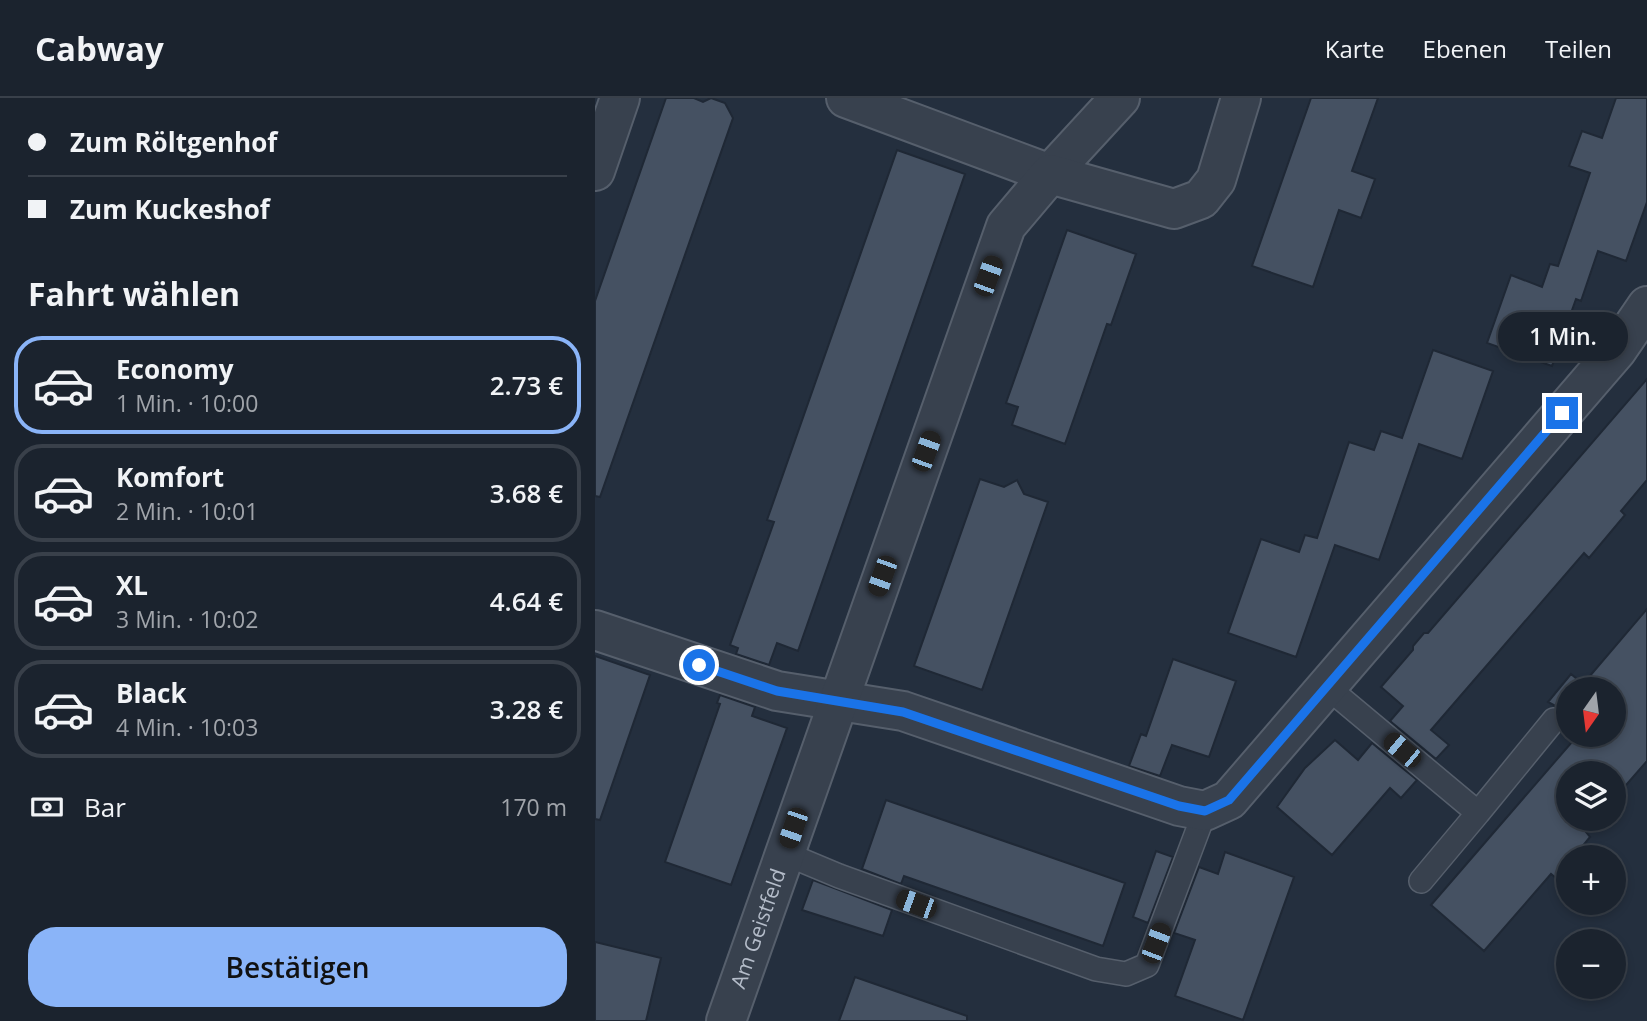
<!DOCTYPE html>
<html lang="de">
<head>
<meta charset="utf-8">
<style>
  :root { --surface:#1b232e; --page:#282f3a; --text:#f1f3f6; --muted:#a0a4aa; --line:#39404a; --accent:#8ab4f8 }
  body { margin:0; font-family:"Open Sans",sans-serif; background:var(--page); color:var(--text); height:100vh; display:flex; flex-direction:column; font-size:26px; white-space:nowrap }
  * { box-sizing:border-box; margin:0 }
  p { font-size:23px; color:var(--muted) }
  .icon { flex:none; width:38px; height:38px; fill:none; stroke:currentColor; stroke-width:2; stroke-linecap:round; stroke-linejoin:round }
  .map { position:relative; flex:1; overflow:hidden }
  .sheet { display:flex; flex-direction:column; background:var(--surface); width:595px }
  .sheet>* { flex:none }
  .hud { display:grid; align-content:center; height:154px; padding:0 28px; background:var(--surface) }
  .needle { width:46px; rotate:194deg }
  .controls { position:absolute; left:961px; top:579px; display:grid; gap:14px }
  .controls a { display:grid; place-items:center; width:70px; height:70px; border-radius:50%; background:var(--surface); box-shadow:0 4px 10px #0003,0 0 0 2px var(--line); font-size:35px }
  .end { position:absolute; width:32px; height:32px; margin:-16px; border:9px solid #1a73e8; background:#fff; box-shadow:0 0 0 4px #fff }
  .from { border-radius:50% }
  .bubble { position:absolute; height:49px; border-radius:24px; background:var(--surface); box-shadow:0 4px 10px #0003,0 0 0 2px var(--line); font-size:23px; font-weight:600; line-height:49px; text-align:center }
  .car { position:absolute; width:21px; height:42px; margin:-21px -10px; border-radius:9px; box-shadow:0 0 5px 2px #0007; background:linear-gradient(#222 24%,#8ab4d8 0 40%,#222 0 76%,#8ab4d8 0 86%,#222 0) }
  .hud b { display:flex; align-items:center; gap:24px; height:66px; font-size:26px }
  .hud b+b { border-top:2px solid var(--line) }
  .hud i { width:18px; height:18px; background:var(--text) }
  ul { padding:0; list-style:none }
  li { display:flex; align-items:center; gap:21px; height:98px; margin:0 14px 10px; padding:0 14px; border:4px solid var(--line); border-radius:28px }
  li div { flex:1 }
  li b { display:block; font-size:26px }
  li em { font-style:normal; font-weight:600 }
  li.active { border-color:var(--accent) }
  li>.icon { width:63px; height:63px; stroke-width:1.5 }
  h2 { padding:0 28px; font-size:32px; line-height:84px }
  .pay { display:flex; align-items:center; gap:18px; height:77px; padding:0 28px; font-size:26px }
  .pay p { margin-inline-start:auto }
  .cta { display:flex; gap:14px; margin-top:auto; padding:14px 28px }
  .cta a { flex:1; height:80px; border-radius:28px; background:var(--accent); color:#111; font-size:28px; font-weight:600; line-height:80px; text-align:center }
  header { display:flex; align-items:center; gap:42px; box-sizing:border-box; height:98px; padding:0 35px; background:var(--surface); border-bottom:2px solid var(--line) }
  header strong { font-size:33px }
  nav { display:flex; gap:38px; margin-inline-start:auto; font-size:24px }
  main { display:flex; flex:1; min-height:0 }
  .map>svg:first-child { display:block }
</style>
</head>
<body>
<header>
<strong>Cabway</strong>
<nav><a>Karte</a><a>Ebenen</a><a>Teilen</a></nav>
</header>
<main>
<section class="sheet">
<div class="hud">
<b><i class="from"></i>Zum Röltgenhof</b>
<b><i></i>Zum Kuckeshof</b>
</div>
<h2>Fahrt wählen</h2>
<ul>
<li class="active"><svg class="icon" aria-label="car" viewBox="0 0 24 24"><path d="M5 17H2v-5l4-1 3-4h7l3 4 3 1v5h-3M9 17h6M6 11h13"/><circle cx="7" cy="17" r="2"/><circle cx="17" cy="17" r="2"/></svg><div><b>Economy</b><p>1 Min. · 10:00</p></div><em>2.73 €</em></li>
<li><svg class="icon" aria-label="car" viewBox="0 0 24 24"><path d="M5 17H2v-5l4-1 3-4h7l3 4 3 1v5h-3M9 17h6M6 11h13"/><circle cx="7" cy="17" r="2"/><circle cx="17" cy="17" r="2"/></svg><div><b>Komfort</b><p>2 Min. · 10:01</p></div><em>3.68 €</em></li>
<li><svg class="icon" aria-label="car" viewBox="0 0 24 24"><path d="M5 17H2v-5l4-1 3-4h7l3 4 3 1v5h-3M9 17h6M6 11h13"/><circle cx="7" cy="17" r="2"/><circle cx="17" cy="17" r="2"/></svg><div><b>XL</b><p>3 Min. · 10:02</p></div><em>4.64 €</em></li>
<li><svg class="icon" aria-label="car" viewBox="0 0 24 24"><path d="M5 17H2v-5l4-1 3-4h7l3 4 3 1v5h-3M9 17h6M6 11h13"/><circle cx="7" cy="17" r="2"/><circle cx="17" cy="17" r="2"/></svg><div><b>Black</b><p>4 Min. · 10:03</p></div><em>3.28 €</em></li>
</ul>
<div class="pay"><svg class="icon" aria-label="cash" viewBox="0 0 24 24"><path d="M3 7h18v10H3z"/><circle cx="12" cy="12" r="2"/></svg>Bar<p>170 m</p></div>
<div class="cta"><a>Bestätigen</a></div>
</section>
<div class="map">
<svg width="1052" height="923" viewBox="0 0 1052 923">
  <rect width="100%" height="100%" fill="#242f3e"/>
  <path fill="#455162" stroke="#1f2835" stroke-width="2" d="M71 0H99L108 4 116 0 130 5 138 20 5 399 0 398V203Z
    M716 0H783L757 73 780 81 766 120 744 112 718 189 657 168Z
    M1021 0H1052V104L1031 163 1003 153 986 203 981 201 957 268 892 245 916 177 947 189 955 166 963 168 995 75 974 68 987 33 1007 40Z
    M302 52 370 76 203 553 182 545 174 567 141 556 143 550 135 547 179 424 172 422Z
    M472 132 541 156 516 227 512 226 470 346 417 327 423 309 411 305Z
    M838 252 898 273 867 361 824 346 784 462 740 447 701 559 633 535 666 441 704 454 710 437 722 440 754 344 779 352 786 333 807 340Z
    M1052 281V382L1026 413 1030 417 994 460 989 455 836 632 854 647 841 661 795 623 808 608 786 589 818 552V548L829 535H833Z
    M385 381 409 389 422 382 429 396 453 404 387 592 319 568Z
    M1052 511V663L1018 702V676H973V721H1002L991 734 995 739 978 760H973V790L956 776 889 853 836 807 983 637H1018V592H973V621L968 612 953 604 976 576 988 586Z
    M0 558 55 577 5 722 0 721Z
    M578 561 641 583 614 659 577 647 565 678 534 668 546 636 551 638Z
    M125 597 160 609 157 618 192 630 136 787 70 764 125 606 122 605Z
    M740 642 763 662 777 645 822 682 806 700 795 690 737 757 682 709 710 670Z
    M291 702 530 785 508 848 309 778 306 786 267 771Z
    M561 753 578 759 553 825 538 819Z
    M630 754 699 779 648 922 580 898 600 842 579 835 604 769 623 776Z
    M218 782 297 812 288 838 207 812Z
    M0 844 66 860 51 923H0Z
    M260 879 372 918V923H244Z"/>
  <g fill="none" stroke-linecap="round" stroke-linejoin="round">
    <defs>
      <path id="service" d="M731 588 883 715 826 783
        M883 715 959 622
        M189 755 244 778 501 871 531 876 552 867 610 713"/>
      <g id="minor">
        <path d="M251 0 455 76 525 0"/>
        <path d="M0 73 25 0"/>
        <path d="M0 532 182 593 308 613 584 708 610 713 634 702 1022 252 1052 208"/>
        <path id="s1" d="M131 923 411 128 455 76 579 111 606 101 621 82 646 0"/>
      </g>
    </defs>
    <use href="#service" stroke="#565f6c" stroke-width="26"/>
    <use href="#minor" stroke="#565f6c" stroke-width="42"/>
    <use href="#service" stroke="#38414e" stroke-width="23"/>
    <use href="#minor" stroke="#38414e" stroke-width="38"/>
  </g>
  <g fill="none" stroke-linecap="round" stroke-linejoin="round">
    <path stroke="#1a73e8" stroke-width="9" d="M104 567 182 593 308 614 584 708 610 713 634 702 967 315"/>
  </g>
  <g text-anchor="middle" stroke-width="5" stroke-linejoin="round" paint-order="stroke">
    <g font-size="21" fill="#b4bcc9" stroke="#1d2633">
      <text dy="7" stroke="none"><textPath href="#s1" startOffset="98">Am Geistfeld</textPath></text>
    </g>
  </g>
</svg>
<div class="controls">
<a><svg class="needle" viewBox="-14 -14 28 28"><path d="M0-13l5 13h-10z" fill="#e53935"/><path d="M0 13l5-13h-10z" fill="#a0a4aa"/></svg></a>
<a><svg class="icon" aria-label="layers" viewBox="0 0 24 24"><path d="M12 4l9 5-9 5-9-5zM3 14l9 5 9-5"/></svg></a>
<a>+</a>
<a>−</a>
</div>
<i class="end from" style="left:104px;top:567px"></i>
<i class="end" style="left:967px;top:315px"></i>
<div class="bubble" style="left:903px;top:214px;width:130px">1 Min.</div>
<i class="car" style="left:393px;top:178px;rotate:20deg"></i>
<i class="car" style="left:331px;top:353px;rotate:20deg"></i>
<i class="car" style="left:287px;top:478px;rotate:200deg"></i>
<i class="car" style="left:807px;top:652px;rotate:310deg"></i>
<i class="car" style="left:198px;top:730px;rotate:199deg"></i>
<i class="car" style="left:321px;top:806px;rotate:290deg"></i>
<i class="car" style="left:561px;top:845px;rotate:21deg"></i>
</div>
</main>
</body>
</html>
